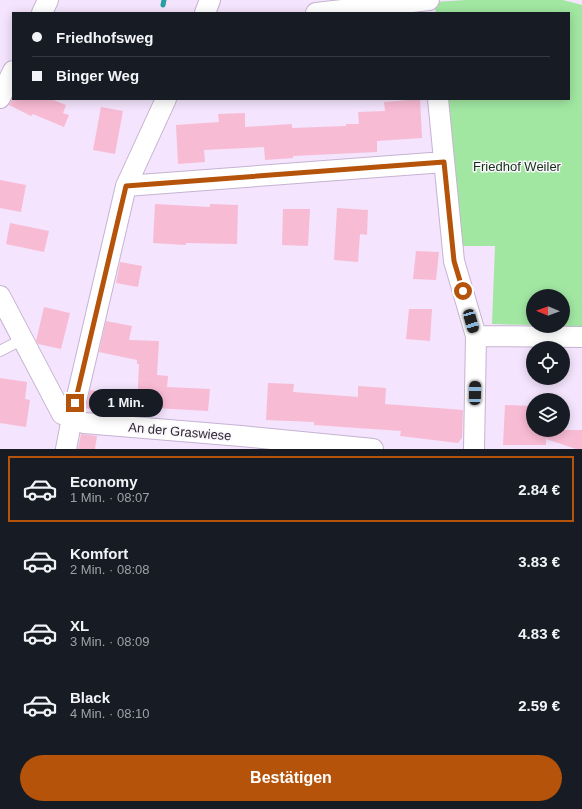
<!DOCTYPE html>
<html lang="de">
<head>
<meta charset="utf-8">
<style>
  :root { --surface:#171b24; --page:#242831; --text:#f1f3f6; --muted:#9ea1a6; --line:#363941; --accent:#b45309 }
  body { margin:0; font-family:Arial,sans-serif; background:var(--page); color:var(--text); height:100vh; display:flex; flex-direction:column; font-size:15px; white-space:nowrap }
  * { box-sizing:border-box; margin:0 }
  p { font-size:13px; color:var(--muted) }
  .icon { flex:none; width:22px; height:22px; fill:none; stroke:currentColor; stroke-width:2; stroke-linecap:round; stroke-linejoin:round }
  .map { position:relative; height:449px; overflow:hidden }
  .drawer { display:flex; flex-direction:column; background:var(--surface); flex:1 }
  .drawer>* { flex:none }
  .guide { position:absolute; left:12px; top:12px; width:558px; height:88px; border-radius:0px; box-shadow:0 2px 10px #0003; display:grid; align-content:center; height:88px; padding:0 20px; background:var(--surface) }
  .needle { width:26px; rotate:271deg }
  .tools { position:absolute; left:526px; top:289px; display:grid; gap:8px }
  .tools a { display:grid; place-items:center; width:44px; height:44px; border-radius:50%; background:var(--surface); box-shadow:0 2px 10px #0003; font-size:20px }
  .end { position:absolute; width:18px; height:18px; margin:-9px; border:5px solid #b45309; background:#fff; box-shadow:0 0 0 2px #fff }
  .from { border-radius:50% }
  .bubble { position:absolute; height:28px; border-radius:14px; background:var(--surface); box-shadow:0 2px 10px #0003; font-size:13px; font-weight:800; line-height:28px; text-align:center }
  .car { position:absolute; width:12px; height:24px; margin:-12px -6px; border-radius:5px; box-shadow:0 0 3px 1px #0007; background:linear-gradient(#222 24%,#8ab4d8 0 40%,#222 0 76%,#8ab4d8 0 86%,#222 0) }
  .guide b { display:flex; align-items:center; gap:14px; height:38px; font-size:15px }
  .guide b+b { border-top:1px solid var(--line) }
  .guide i { width:10px; height:10px; background:var(--text) }
  ul { padding:7px 0 0; list-style:none }
  li { display:flex; align-items:center; gap:12px; height:66px; margin:0 8px 6px; padding:0 12px; border:2px solid transparent; border-radius:0px }
  li div { flex:1 }
  li b { display:block; font-size:15px }
  li em { font-style:normal; font-weight:800 }
  li.on { border-color:var(--accent) }
  li>.icon { width:36px; height:36px; stroke-width:1.5 }
  .button { display:flex; gap:8px; margin-top:auto; padding:8px 20px }
  .button a { flex:1; height:46px; border-radius:24px; background:var(--accent); color:#fff; font-size:16px; font-weight:800; line-height:46px; text-align:center }
  .map>svg:first-child { display:block }
</style>
</head>
<body>
<div class="map">
<svg width="582" height="449" viewBox="0 0 582 449">
  <rect width="100%" height="100%" fill="#f4e4fd"/>
  <path fill="#a1e7a2" d="M466 0H563L582 5V326H563V296H533V325L492 324 495 246H458L444 99H569V13H436L434 2Z"/>
  <g fill="none" stroke-linecap="round" stroke-linejoin="round">
    <path stroke="#289fa5" stroke-width="5" d="M163 5 164 0"/>
  </g>
  <path fill="#f8bbd4" d="M12 99H51L66 105 63 113 69 115 64 127 33 114 31 116 9 105Z
    M420 99 422 138 377 141V152L293 156V158L265 160 264 147 204 150 205 162 178 164 176 125 219 122 218 114 245 113V127L292 124V128L346 126V124H359L358 112 385 111 384 102Z
    M101 107 123 111 115 154 93 150Z
    M0 180 26 185 21 212 0 208Z
    M155 204 210 207V204L238 205 237 244 186 243V245L153 243Z
    M337 208 368 210 367 235 360 234 358 262 334 260Z
    M283 209H310L308 246 282 245Z
    M10 223 49 231 44 252 6 244Z
    M416 251 439 252 436 280 413 279Z
    M120 262 142 266 138 287 116 283Z
    M44 307 70 313 61 349 38 344 36 341Z
    M409 309H432L430 341 406 339Z
    M106 321 132 326 129 340 159 341 157 375 168 376 167 387 210 389 208 411 137 407 139 364H137V360L99 352Z
    M0 378 27 382 25 399 30 400 26 427 0 423Z
    M268 383 294 384 293 392 358 397V386L386 388 385 404 463 410 462 438 458 443 400 436 401 431 314 425V422L266 420Z
    M90 390 101 392 96 411 86 408Z
    M505 405 533 406V430H582V449H576L546 439V445H503Z
    M81 434 97 436 95 449H78Z"/>
  <g fill="none" stroke-linecap="round" stroke-linejoin="round">
    <defs>
      <path id="lane" d="M0 351 23 339"/>
      <path id="street" d="M42 13 48 0
        M205 13 210 0
        M316 13 429 0
        M0 98 13 71
        M438 99 454 261 476 336 474 449
        M126 186 444 162
        M0 296 62 414 84 423 241 436 373 449
        M476 336 582 337
        M66 449 72 418 126 186 166 99"/>
    </defs>
    <use href="#lane" stroke="#c5b3d1" stroke-width="12"/>
    <use href="#street" stroke="#c5b3d1" stroke-width="22"/>
    <use href="#lane" stroke="#fff" stroke-width="10"/>
    <use href="#street" stroke="#fff" stroke-width="20"/>
  </g>
  <g fill="none" stroke-linecap="round" stroke-linejoin="round">
    <path stroke="#b45309" stroke-width="5" d="M75 403 126 186 444 162 454 261 463 291"/>
  </g>
  <g text-anchor="middle" stroke-width="3" stroke-linejoin="round" paint-order="stroke">
    <g font-size="13" fill="#123114" stroke="#faf7fd">
      <text x="517" y="171">Friedhof Weiler</text>
    </g>
    <g font-size="13" fill="#2f2733" stroke="#faf7fd">
      <text transform="translate(180 431) rotate(5)" y="5">An der Graswiese</text>
    </g>
  </g>
</svg>
<div class="tools">
<a><svg class="needle" viewBox="-14 -14 28 28"><path d="M0-13l5 13h-10z" fill="#e53935"/><path d="M0 13l5-13h-10z" fill="#9ea1a6"/></svg></a>
<a><svg class="icon" aria-label="locate" viewBox="0 0 24 24"><circle cx="12" cy="12" r="6"/><path d="M12 2v4M12 18v4M2 12h4M18 12h4"/></svg></a>
<a><svg class="icon" aria-label="layers" viewBox="0 0 24 24"><path d="M12 4l9 5-9 5-9-5zM3 14l9 5 9-5"/></svg></a>
</div>
<i class="end from" style="left:463px;top:291px"></i>
<i class="end" style="left:75px;top:403px"></i>
<div class="bubble" style="left:89px;top:389px;width:74px">1 Min.</div>
<i class="car" style="left:471px;top:321px;rotate:164deg"></i>
<i class="car" style="left:475px;top:393px;rotate:1deg"></i>
<div class="guide">
<b><i class="from"></i>Friedhofsweg</b>
<b><i></i>Binger Weg</b>
</div>
</div>
<section class="drawer">
<ul>
<li class="on"><svg class="icon" aria-label="car" viewBox="0 0 24 24"><path d="M5 17H2v-5l4-1 3-4h7l3 4 3 1v5h-3M9 17h6M6 11h13"/><circle cx="7" cy="17" r="2"/><circle cx="17" cy="17" r="2"/></svg><div><b>Economy</b><p>1 Min. · 08:07</p></div><em>2.84 €</em></li>
<li><svg class="icon" aria-label="car" viewBox="0 0 24 24"><path d="M5 17H2v-5l4-1 3-4h7l3 4 3 1v5h-3M9 17h6M6 11h13"/><circle cx="7" cy="17" r="2"/><circle cx="17" cy="17" r="2"/></svg><div><b>Komfort</b><p>2 Min. · 08:08</p></div><em>3.83 €</em></li>
<li><svg class="icon" aria-label="car" viewBox="0 0 24 24"><path d="M5 17H2v-5l4-1 3-4h7l3 4 3 1v5h-3M9 17h6M6 11h13"/><circle cx="7" cy="17" r="2"/><circle cx="17" cy="17" r="2"/></svg><div><b>XL</b><p>3 Min. · 08:09</p></div><em>4.83 €</em></li>
<li><svg class="icon" aria-label="car" viewBox="0 0 24 24"><path d="M5 17H2v-5l4-1 3-4h7l3 4 3 1v5h-3M9 17h6M6 11h13"/><circle cx="7" cy="17" r="2"/><circle cx="17" cy="17" r="2"/></svg><div><b>Black</b><p>4 Min. · 08:10</p></div><em>2.59 €</em></li>
</ul>
<div class="button"><a>Bestätigen</a></div>
</section>
</body>
</html>
